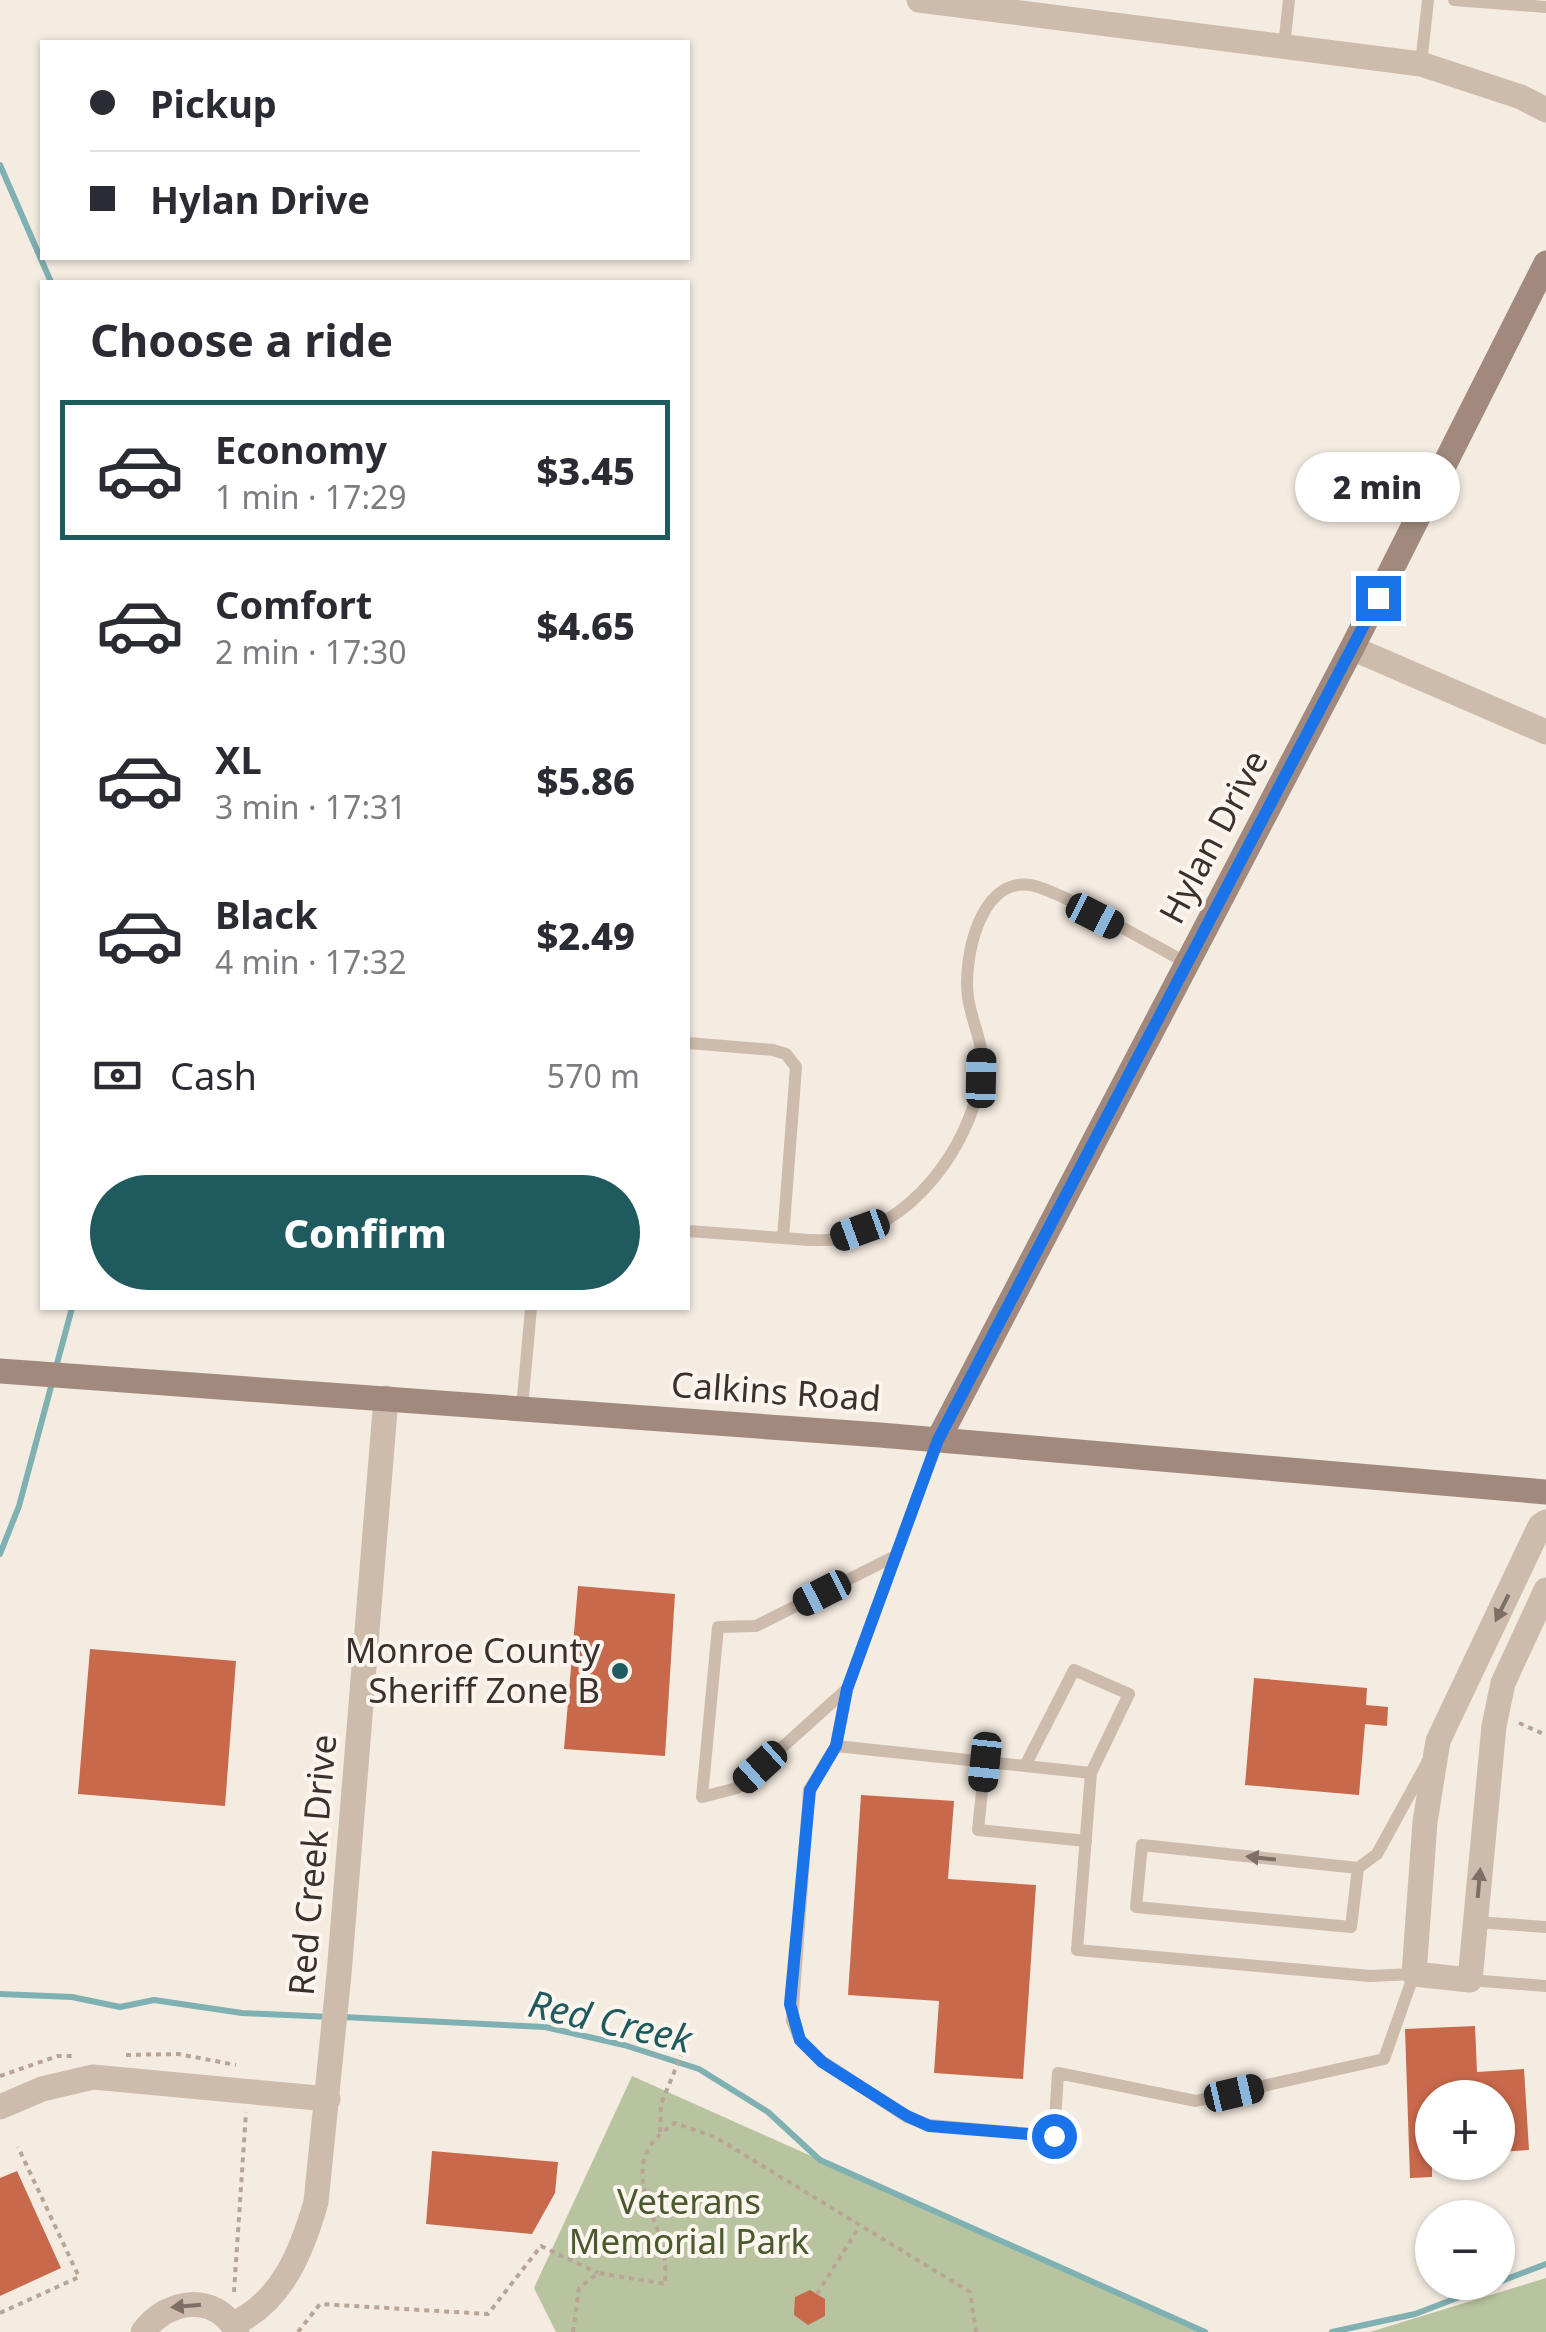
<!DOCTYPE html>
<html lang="en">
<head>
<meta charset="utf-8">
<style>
  :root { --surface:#fff; --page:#f7f7f7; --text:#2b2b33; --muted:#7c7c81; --line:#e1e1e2; --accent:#1f5a5e }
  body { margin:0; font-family:"Noto Sans",sans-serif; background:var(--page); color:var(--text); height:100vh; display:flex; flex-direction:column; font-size:38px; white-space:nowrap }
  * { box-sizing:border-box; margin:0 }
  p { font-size:32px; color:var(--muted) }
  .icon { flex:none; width:55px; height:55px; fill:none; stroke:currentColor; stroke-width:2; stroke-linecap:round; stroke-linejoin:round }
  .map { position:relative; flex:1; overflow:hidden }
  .side { position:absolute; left:40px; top:280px; width:650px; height:1030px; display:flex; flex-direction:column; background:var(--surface); border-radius:0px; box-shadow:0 2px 8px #0004 }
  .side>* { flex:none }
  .guide { position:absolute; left:40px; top:40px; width:650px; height:220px; border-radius:0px; box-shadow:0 2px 8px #0004; display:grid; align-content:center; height:220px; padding:0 50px; background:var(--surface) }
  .buttons { position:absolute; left:1415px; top:2080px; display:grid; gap:20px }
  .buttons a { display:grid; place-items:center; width:100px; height:100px; border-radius:50%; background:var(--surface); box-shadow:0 2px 8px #0004; font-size:50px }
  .end { position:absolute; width:45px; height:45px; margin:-22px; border:12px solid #1a73e8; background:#fff; box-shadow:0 0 0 5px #fff }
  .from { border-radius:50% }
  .bubble { position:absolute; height:70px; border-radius:35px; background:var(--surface); box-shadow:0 2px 8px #0004; font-size:32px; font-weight:800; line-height:70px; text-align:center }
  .car { position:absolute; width:30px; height:60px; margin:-30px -15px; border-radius:12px; box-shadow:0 0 8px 2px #0007; background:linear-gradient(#222 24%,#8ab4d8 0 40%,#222 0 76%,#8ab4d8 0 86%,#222 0) }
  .guide b { display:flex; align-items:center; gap:35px; height:95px; font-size:38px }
  .guide b+b { border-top:2px solid var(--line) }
  .guide i { width:25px; height:25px; background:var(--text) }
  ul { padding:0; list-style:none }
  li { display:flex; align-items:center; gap:30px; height:140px; margin:0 20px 15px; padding:0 30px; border:5px solid transparent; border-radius:0px }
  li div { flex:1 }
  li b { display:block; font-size:38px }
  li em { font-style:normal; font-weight:800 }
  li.selected { border-color:var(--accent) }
  li>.icon { width:90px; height:90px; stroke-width:1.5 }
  h2 { padding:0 50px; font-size:45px; line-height:120px }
  .pay { display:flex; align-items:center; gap:25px; height:110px; padding:0 50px; font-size:38px }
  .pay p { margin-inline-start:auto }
  .action { display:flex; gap:20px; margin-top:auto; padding:20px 50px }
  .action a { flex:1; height:115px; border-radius:60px; background:var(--accent); color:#fff; font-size:40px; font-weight:800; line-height:115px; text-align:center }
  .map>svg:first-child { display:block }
</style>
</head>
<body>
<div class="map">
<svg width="1546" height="2332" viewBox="0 0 1546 2332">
  <rect width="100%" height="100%" fill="#f4ebe1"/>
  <path fill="#b8c4a0" d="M632 2076 1205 2332H556L534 2288Z
    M1546 2278V2332H1370Z"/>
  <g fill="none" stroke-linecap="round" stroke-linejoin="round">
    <path stroke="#7fb0b2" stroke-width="6" d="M0 165 51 282
      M55 1371 72 1308
      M0 1554 19 1506 52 1383
      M0 1994 72 1997 120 2007 154 2000 242 2013 331 2017
      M343 2017 545 2027 624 2045 699 2069 768 2112 820 2160 1205 2332
      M1332 2332 1415 2314 1546 2264"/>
  </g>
  <path fill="#c8694b" d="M578 1586 675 1594 665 1756 564 1749Z
    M90 1649 236 1661 225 1806 78 1794Z
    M1254 1678 1367 1688 1366 1705 1388 1707 1387 1726 1365 1724 1359 1795 1245 1785Z
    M861 1795 954 1801 948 1879 1036 1885 1023 2079 934 2073 939 2001 848 1995Z
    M1475 2026 1477 2072 1524 2069 1529 2150 1498 2152V2098H1432V2177L1410 2178 1405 2029Z
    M432 2151 558 2162 555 2193 532 2234 426 2224Z
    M17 2171 61 2268 0 2296V2178Z
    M810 2290 825 2299V2316L808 2325 794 2315 795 2297Z"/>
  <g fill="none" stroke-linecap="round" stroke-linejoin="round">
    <path stroke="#b9a596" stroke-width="4" stroke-dasharray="5 5" stroke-linecap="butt" d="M1519 1723 1546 1735
      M126 2055 178 2054 236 2065
      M0 2076 58 2056H72
      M660 2132 661 2104 689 2036
      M234 2292 246 2112
      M817 2294 859 2227
      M0 2313 79 2277 18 2147
      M298 2332 320 2304 488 2314 541 2246 598 2273
      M573 2332 579 2288 598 2273 665 2284C665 2274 666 2262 664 2252 653 2204 616 2160 675 2123L715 2137 970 2292 976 2332"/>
    <path stroke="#cdbbac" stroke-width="12" d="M1454 0 1546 7
      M1284 46 1289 0
      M1421 64 1428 0
      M688 1043 773 1050 786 1054 796 1067 783 1238C800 1239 820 1242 836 1239 912 1225 967 1151 981 1078 987 1047 972 1026 968 997 963 960 979 878 1030 885 1058 889 1156 947 1187 963
      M688 1231 783 1238
      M522 1408 531 1308
      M847 1689 737 1788 702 1797 718 1627 756 1626 895 1556
      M836 1746 1091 1773 1077 1950 1370 1976 1414 1974 1384 2059 1196 2101 1058 2073 1054 2136 929 2125 907 2117 822 2061 800 2040 792 2021 809 1790 836 1746 847 1689 938 1440
      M985 1762 978 1830 1086 1841
      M1025 1766 1074 1670 1129 1694 1091 1773
      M1358 1868 1351 1927 1136 1907 1142 1845 1358 1868 1377 1854 1428 1761
      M1476 1922 1546 1927
      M1470 1980 1546 1986"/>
    <path stroke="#cdbbac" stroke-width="25" d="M919 0 1421 64 1521 97 1546 110
      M1546 1522 1540 1526 1438 1741 1425 1822 1414 1974 1470 1980 1494 1726 1503 1683 1546 1590
      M0 2107 42 2089 93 2077 328 2099
      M233 2324C282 2302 302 2251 316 2202L339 1974 386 1398
      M143 2332C167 2299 215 2292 237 2332"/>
    <path stroke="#cdbbac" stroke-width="25" d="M1352 648 1546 732"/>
    <path stroke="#a18a7d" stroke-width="25" d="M0 1371 880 1435 1546 1492
      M938 1440 1352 648 1546 263"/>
  </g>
  <defs><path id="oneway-solid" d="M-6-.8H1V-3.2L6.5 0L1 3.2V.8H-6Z" transform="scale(2.5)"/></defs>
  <g fill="#7d6f65">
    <use href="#oneway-solid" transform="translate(1502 1608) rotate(116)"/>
    <use href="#oneway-solid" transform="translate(1261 1858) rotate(-174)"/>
    <use href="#oneway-solid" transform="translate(1479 1883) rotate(-85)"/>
    <use href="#oneway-solid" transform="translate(186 2306) rotate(175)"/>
  </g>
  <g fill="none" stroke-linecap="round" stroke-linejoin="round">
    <path stroke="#1a73e8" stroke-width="12" d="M1054 2136 929 2126 907 2116 822 2062 800 2040 790 2004 810 1790 836 1746 847 1689 938 1440 1378 598"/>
  </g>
  <circle fill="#1f5a5e" stroke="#fbf5ee" stroke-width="4" cx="620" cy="1671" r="10"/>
  <g text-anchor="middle" stroke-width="8" stroke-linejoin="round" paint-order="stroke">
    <g font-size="35" fill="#3b302b" stroke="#fbf5ee">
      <text transform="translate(1214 837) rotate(-62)" y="12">Hylan Drive</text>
      <text transform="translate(776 1392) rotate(4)" y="12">Calkins Road</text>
      <text transform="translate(313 1865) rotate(-85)" y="12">Red Creek Drive</text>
    </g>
    <g font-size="35" fill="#3b302b" stroke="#fbf5ee" text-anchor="end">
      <text x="600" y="1663">Monroe County<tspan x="600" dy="40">Sheriff Zone B</tspan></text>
    </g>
    <g font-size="35" fill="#4a5a2e" stroke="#fbf5ee">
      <text x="689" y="2214">Veterans<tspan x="689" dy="40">Memorial Park</tspan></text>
    </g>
    <g font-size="38" font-style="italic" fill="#1f5a5e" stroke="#fbf5ee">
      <text transform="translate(610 2022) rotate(13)" y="13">Red Creek</text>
    </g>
  </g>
</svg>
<div class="buttons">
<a>+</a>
<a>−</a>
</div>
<i class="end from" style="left:1054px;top:2136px"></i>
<i class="end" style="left:1378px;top:598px"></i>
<div class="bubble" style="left:1295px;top:452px;width:165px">2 min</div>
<i class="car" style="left:1095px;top:916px;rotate:117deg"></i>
<i class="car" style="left:981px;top:1078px;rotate:1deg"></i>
<i class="car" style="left:860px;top:1230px;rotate:250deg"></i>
<i class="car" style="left:822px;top:1593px;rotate:243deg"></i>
<i class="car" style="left:985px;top:1762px;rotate:186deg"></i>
<i class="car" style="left:760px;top:1767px;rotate:228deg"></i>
<i class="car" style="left:1234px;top:2093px;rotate:77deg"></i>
<div class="guide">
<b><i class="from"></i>Pickup</b>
<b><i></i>Hylan Drive</b>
</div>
<section class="side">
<h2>Choose a ride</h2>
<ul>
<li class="selected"><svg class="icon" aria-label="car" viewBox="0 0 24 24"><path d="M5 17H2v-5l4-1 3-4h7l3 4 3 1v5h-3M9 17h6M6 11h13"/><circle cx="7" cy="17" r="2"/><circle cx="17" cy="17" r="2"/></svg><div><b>Economy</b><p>1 min · 17:29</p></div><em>$3.45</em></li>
<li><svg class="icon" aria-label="car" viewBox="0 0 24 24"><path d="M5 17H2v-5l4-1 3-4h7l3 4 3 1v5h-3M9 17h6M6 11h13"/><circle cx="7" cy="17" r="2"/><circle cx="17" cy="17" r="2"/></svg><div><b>Comfort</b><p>2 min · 17:30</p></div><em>$4.65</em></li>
<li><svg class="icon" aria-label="car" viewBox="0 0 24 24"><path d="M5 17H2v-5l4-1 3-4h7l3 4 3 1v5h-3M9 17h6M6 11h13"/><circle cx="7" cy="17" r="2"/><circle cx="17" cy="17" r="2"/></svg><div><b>XL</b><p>3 min · 17:31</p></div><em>$5.86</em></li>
<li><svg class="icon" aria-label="car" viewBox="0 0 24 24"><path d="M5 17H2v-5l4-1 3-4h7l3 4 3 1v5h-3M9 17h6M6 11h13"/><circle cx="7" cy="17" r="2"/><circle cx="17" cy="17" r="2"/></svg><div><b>Black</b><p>4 min · 17:32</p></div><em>$2.49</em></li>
</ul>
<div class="pay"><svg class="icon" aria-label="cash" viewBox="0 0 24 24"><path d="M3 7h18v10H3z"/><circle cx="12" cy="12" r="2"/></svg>Cash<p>570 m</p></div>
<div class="action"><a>Confirm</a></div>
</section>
</div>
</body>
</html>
